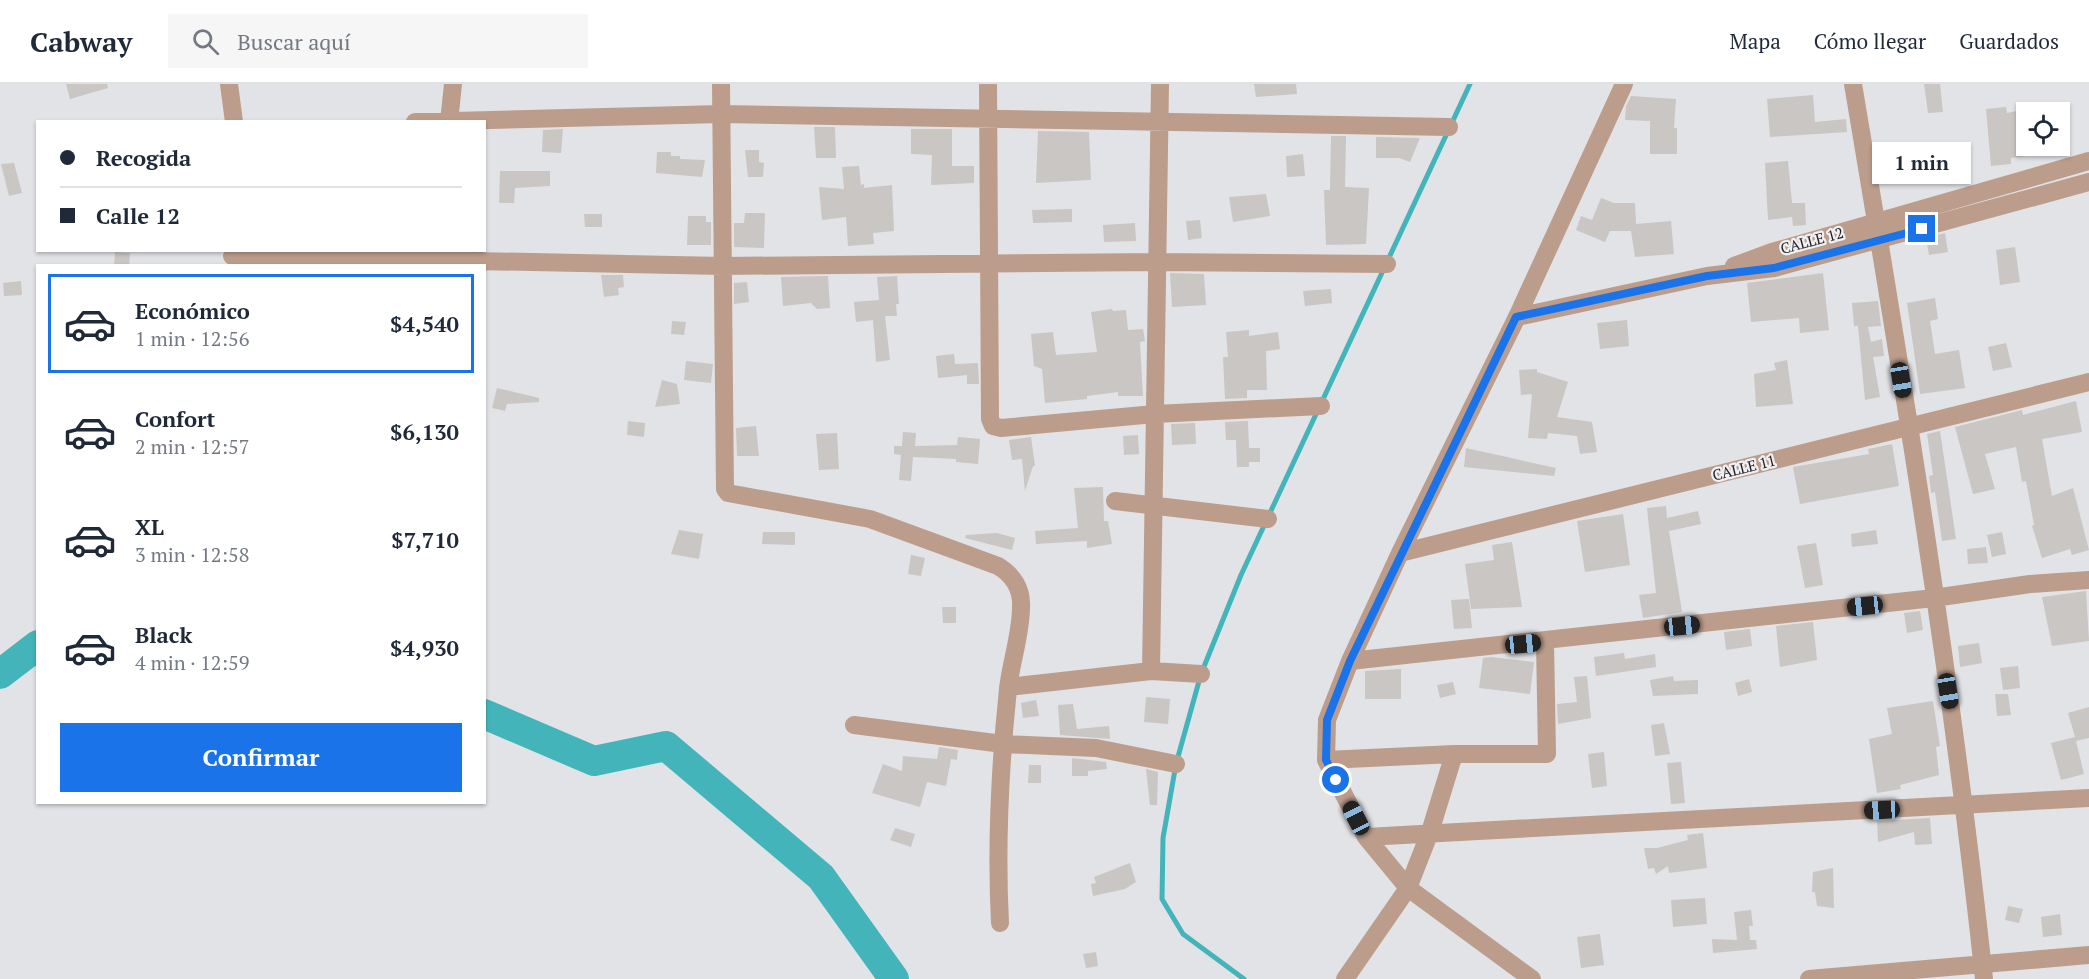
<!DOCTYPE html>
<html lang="es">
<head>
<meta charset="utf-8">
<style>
  :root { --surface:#fff; --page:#f6f6f7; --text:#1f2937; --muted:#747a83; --line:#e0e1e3; --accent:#1a73e8 }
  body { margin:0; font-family:"PT Serif",serif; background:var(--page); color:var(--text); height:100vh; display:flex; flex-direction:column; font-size:22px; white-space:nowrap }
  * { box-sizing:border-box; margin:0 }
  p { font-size:20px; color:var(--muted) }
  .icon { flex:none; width:33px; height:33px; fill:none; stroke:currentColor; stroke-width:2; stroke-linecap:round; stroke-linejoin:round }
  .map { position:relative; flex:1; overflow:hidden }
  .drawer { position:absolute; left:36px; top:180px; width:450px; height:540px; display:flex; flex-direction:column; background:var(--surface); border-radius:0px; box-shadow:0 2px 4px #0004 }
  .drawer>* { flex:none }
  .guide { position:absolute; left:36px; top:36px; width:450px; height:132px; border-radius:0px; box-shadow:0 2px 4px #0004; display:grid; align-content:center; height:132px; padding:0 24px; background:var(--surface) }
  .controls { position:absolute; left:2016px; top:18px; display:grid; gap:12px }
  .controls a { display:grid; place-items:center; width:54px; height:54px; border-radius:0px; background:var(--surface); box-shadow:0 2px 4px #0004; font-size:30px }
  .end { position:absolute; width:27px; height:27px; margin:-14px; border:8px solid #1a73e8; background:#fff; box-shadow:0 0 0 3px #fff }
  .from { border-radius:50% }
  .bubble { position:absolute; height:42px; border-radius:0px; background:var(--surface); box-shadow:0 2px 4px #0004; font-size:20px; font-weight:700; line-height:42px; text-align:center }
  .car { position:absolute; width:18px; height:36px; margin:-18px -9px; border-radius:8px; box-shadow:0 0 4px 2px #0007; background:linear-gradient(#222 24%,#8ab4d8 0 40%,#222 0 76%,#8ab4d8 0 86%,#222 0) }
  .guide b { display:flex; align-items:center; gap:21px; height:57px; font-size:22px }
  .guide b+b { border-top:2px solid var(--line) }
  .guide i { width:15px; height:15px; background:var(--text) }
  ul { padding:10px 0 0; list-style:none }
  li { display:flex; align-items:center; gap:18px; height:99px; margin:0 12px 9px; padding:0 12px; border:3px solid transparent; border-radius:0px }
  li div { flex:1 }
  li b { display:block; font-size:22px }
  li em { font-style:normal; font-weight:700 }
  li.on { border-color:var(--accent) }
  li>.icon { width:54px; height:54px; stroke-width:1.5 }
  .cta { display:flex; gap:12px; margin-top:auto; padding:12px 24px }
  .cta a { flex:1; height:69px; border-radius:0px; background:var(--accent); color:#fff; font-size:24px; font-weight:700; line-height:69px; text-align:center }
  header { display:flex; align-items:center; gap:36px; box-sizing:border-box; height:84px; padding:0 30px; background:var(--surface); border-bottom:2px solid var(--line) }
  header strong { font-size:28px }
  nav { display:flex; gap:33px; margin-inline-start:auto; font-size:21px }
  .search { width:420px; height:54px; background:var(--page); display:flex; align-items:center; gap:15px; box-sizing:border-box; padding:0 21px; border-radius:0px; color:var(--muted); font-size:22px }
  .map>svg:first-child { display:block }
</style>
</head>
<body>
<header>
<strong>Cabway</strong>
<div class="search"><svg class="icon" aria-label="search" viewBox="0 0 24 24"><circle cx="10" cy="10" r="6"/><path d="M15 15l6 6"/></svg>Buscar aquí</div>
<nav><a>Mapa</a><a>Cómo llegar</a><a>Guardados</a></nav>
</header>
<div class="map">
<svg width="2089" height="895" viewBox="0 0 2089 895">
  <rect width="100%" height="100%" fill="#e2e3e7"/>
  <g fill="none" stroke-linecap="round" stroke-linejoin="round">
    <path stroke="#43b5ba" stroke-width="5" d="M1244 895 1183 850 1162 815 1163 754 1176 680 1201 590 1241 491 1470 0"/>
    <path stroke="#43b5ba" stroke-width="30" d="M0 590 38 561
      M484 630 594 677 666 662 821 793 894 895"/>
  </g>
  <path fill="#c9c6c3" d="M66 0H107L108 4 70 15Z
    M1254 0H1296L1297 10 1256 13Z
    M1924 0H1940L1943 28 1928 29Z
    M1813 11 1815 38 1846 35 1847 48 1770 53 1767 15Z
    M1631 12 1676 15 1674 44H1677V70H1650V37L1625 36 1626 22Z
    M2006 23 2007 29 2026 25V72L2011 74V80L1991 82 1986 25Z
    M814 43H835L836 74H816Z
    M563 45 561 69 542 68 543 46Z
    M911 45H952V82H974V99L931 101 932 71 911 70Z
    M1038 47 1089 48 1091 96 1036 99Z
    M1331 52H1346L1345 103 1369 104 1366 160 1326 161 1324 106H1330Z
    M1376 53 1420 54 1410 78 1399 74H1376Z
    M745 66H759V78L764 79 763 93H748Z
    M657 68H671V72H680V75L705 76 702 93 656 89Z
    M1303 70 1305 92 1287 93 1286 72Z
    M1788 77 1792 119H1805L1806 141 1793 142 1792 133 1768 136 1765 79Z
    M14 79 22 109 9 112 1 80Z
    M859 82 861 101 864 100V104L892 101 894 147 873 149 874 160 848 162 846 133 822 136 819 103 844 105 842 83Z
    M500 87H550V102L515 104 514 119H499Z
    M1266 110 1270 132 1233 138 1229 113Z
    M1601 114 1614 119H1635L1636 140 1671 137 1674 170 1635 173 1631 147H1610L1605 158 1576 146 1581 132 1592 136Z
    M1072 125V138L1033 139 1032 126Z
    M745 129H765L764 164 734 163V139H744Z
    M584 130H602V143H585Z
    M688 132H706V138H711V161H687Z
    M1200 136 1202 154 1188 156 1186 137Z
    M1135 139 1136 157 1104 158 1103 141Z
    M1945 149 1948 168 1929 171 1926 154Z
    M2015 163 2020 198 2000 201 1996 166Z
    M115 168 130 169 129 182H114Z
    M1170 189 1204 190 1206 221 1172 223Z
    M1823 189 1829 246 1800 249 1799 234 1751 238 1747 199Z
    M601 191H623L624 203 618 204 619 211 604 213Z
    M828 192 830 224 817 225 811 219 783 222 781 193Z
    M897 192 899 220H896L897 232H885L890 276 876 278 873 236 856 238 854 218 879 216 877 193Z
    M21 197 22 211 4 212 3 199Z
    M747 198 749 218 734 220V199Z
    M1331 205 1332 219 1305 222 1303 207Z
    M1935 214 1938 235 1930 237 1935 270 1959 266 1965 304 1920 310 1907 219Z
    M1878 217 1881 242 1868 243 1871 258 1882 255 1884 272 1873 273 1880 313 1865 316 1858 242H1854L1852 219Z
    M1112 225 1113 227 1126 226 1128 246 1143 245 1145 257 1140 258 1143 312H1118V308L1087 312V315L1045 319 1042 285 1034 282 1031 250 1053 248 1056 271 1097 268 1091 228Z
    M1627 236 1629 262 1600 265 1597 239Z
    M672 237 686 238 684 251 671 250Z
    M1249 246V252L1278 248 1280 265 1266 267 1267 306H1247V314L1225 315 1223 273H1228L1226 248Z
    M2006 259 2012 283 1993 287 1988 263Z
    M954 270 955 280 978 279 979 300H967V291L938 294 936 272Z
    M1787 276 1793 320 1756 323 1754 290 1776 286 1774 279Z
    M686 277 713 280 711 299 684 296Z
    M1537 285V288L1568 298 1557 333 1592 338 1597 368 1580 370 1577 352 1548 349 1547 355 1528 354 1532 310 1521 311 1519 286Z
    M662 296 677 300 680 320 655 323Z
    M497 304 539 314V318L507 320 505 327 492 324Z
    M2076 317 2082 348 2042 355 2052 412 2073 404 2089 466 2072 471 2070 465 2042 474 2032 442 2034 441 2026 397 2022 398 2016 363 1985 370 1995 405 1973 410 1955 343 2022 326 2023 331Z
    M628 337 645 339 644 353 627 351Z
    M1248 337 1249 364H1260V378H1249V383H1237L1236 356H1226L1225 338Z
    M1195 339 1196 360 1172 361 1171 340Z
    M756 342 759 372H737L736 344Z
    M1940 347 1956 455 1942 457 1935 408 1931 409 1929 392 1933 391 1927 350Z
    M903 348 916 349 915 362 957 361 958 353 980 355 978 380 956 378V375L913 373 911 397 899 396 901 371 894 370V362H902Z
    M837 349 839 385 819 386 816 350Z
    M1138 351 1139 370 1124 371 1123 352Z
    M1031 353 1035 382H1033L1025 407 1022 375 1012 376 1009 356Z
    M1892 360 1899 402 1800 420 1793 383 1869 370 1868 365Z
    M1466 364 1556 384 1554 392 1464 383Z
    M1103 403 1104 437H1108L1112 460 1087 464V457L1036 460 1035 447 1078 444 1074 404Z
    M1666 422 1667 434 1698 427 1701 440 1669 447 1682 528 1643 534 1639 511 1656 509 1647 424Z
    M1623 430 1630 481 1585 488 1577 437Z
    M679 446 703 450 699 475 671 470Z
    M1876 446 1878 460 1852 463 1851 450Z
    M763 448H795V461L762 460Z
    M2002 448 2006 470 1992 473 1987 451Z
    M997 449 1015 454 1012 466 965 454 966 451Z
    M1512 458 1522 523 1471 525 1465 480 1494 476 1492 461Z
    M1816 459 1823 501 1805 504 1797 462Z
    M1986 463 1988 479 1968 480 1967 465Z
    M911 471 925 474 921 492 908 490Z
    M2086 507 2089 557 2052 562 2042 513Z
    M1469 515 1472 544 1454 545 1451 516Z
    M942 523H956V539H943Z
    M1920 527 1923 546 1907 549 1904 529Z
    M1813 538 1817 576 1780 583 1776 542Z
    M1750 545 1752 562 1726 566 1724 548Z
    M1979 559 1982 579 1960 583 1958 562Z
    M1624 569 1625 575 1655 570 1656 583 1596 592 1594 573Z
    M1491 573 1534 578 1530 610 1479 604 1483 574Z
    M2018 582 2020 604 2003 606 2000 584Z
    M1401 585V615H1365V587Z
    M1587 592 1591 634 1558 640 1557 620 1577 618 1574 593Z
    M1673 592 1674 597 1698 596V610L1653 612 1650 596Z
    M1749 595 1752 608 1738 612 1735 599Z
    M1453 598 1456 610 1440 614 1437 601Z
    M1995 610H2008L2011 631 1997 632Z
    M1146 613 1170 615 1168 640 1144 638Z
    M1036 616 1039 632 1023 634 1021 619Z
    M1933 617 1940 662 1936 663 1939 691 1900 701 1901 705 1877 709 1869 655 1892 650 1887 624Z
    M1073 620 1077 645 1109 642 1110 655 1060 651 1058 621Z
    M2089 623V654L2076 657 2084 690 2061 696 2051 659 2075 653 2068 629Z
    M1664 639 1670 670 1655 672 1651 641Z
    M939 663 958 666 957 676 951 675 946 702 927 698 920 723 872 709 883 680 902 687 903 672 937 675Z
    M1604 668 1607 702 1592 704 1588 670Z
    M1072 674 1106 678 1107 685 1088 687V692H1072Z
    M1681 678 1685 719 1671 720 1667 679Z
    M1029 681H1041V699H1028Z
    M1146 685 1158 688 1157 721H1150Z
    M1930 734 1932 760 1915 761 1914 748 1878 758 1877 737Z
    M895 744 915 750 911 763 890 756Z
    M1703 749 1707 784 1669 789 1668 782 1656 790 1654 784 1648 785 1644 764H1657L1688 756 1687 751Z
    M1130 779 1136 798 1125 805 1093 812 1091 800 1096 799 1094 793Z
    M1833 784 1834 824 1817 822 1815 808H1812L1813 788Z
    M1705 814 1707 840 1673 843 1671 816Z
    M2008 822 2023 825 2019 839 2005 836Z
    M1751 826 1753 842H1749L1750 856H1756L1757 865 1713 869 1712 855 1737 856 1734 828Z
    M2060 830 2062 851 2043 853 2041 833Z
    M1600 850 1604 881 1581 884 1577 853Z
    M1096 868 1098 882 1086 884 1083 870Z"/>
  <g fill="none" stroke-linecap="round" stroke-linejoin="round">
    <path stroke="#bc9d8b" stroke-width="18" d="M229 0 234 38
      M721 0 725 405 728 409 870 435 998 482C1013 491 1022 505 1021 523 1021 550 1011 578 1008 605 1000 682 996 762 1000 839
      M988 0 990 335 993 342 1001 344 1155 330 1321 322
      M1160 0 1151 587 1201 590
      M1853 0C1903 297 1952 595 1984 895
      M415 38 721 30 1449 43
      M449 38 453 0
      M232 172 723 182 1158 178 1387 180
      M1517 233 1400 469 1350 577 1327 636 1326 676 1366 753 1408 804 1532 895
      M1115 417 1268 435
      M1400 469 2089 298
      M1350 577 1934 514 2030 500 2089 496
      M1008 603 1151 587
      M854 641 1003 660 1096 664 1176 680
      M1326 676 1454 670H1547L1545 558
      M1366 753 2089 714
      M1345 895 1408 804 1430 748 1454 670
      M1809 895 2089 871"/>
    <path stroke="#bc9d8b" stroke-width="18" d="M1734 182 1772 168 2089 77
      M1517 233 1707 192 1774 184 2089 98
      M1517 233 1624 0"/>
  </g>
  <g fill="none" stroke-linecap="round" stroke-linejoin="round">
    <path stroke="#1a73e8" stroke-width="8" d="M1336 696 1326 676 1327 636 1350 577 1516 233 1707 192 1774 184 1922 145"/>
  </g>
  <g text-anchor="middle" stroke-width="4.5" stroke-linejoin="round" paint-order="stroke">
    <g font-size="15" fill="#1f1f21" stroke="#f0f0f4">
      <text transform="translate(1812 157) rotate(-15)" y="5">CALLE 12</text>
      <text transform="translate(1744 384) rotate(-14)" y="5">CALLE 11</text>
    </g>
  </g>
</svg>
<div class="controls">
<a><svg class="icon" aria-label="locate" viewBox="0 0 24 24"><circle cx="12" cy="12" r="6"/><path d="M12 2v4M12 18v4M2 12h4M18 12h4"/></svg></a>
</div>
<i class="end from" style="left:1336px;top:696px"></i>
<i class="end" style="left:1922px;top:145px"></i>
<div class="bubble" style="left:1872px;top:58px;width:99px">1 min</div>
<i class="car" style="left:1901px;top:296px;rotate:171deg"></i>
<i class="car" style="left:1865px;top:522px;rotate:264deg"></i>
<i class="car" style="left:1682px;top:542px;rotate:84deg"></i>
<i class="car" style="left:1523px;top:560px;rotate:84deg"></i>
<i class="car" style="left:1948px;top:607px;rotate:171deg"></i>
<i class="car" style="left:1882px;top:726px;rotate:267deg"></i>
<i class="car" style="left:1356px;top:734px;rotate:333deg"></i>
<div class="guide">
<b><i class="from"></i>Recogida</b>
<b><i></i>Calle 12</b>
</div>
<section class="drawer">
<ul>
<li class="on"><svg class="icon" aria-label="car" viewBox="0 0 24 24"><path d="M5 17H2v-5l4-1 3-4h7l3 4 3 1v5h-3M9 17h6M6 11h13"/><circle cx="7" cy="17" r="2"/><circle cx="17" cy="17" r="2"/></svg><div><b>Económico</b><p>1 min · 12:56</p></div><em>$4,540</em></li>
<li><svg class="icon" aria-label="car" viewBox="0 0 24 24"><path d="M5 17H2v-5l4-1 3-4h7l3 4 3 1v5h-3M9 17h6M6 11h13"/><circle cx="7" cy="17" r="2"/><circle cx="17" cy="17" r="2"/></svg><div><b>Confort</b><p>2 min · 12:57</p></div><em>$6,130</em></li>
<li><svg class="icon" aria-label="car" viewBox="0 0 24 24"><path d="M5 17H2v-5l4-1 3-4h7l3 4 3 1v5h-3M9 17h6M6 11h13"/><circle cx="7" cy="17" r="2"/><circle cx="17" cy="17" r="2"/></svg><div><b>XL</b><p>3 min · 12:58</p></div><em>$7,710</em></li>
<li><svg class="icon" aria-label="car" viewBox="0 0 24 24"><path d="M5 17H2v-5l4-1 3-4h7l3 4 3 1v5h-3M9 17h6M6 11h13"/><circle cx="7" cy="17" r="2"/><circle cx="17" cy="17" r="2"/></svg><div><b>Black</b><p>4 min · 12:59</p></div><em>$4,930</em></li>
</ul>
<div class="cta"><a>Confirmar</a></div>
</section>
</div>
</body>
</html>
